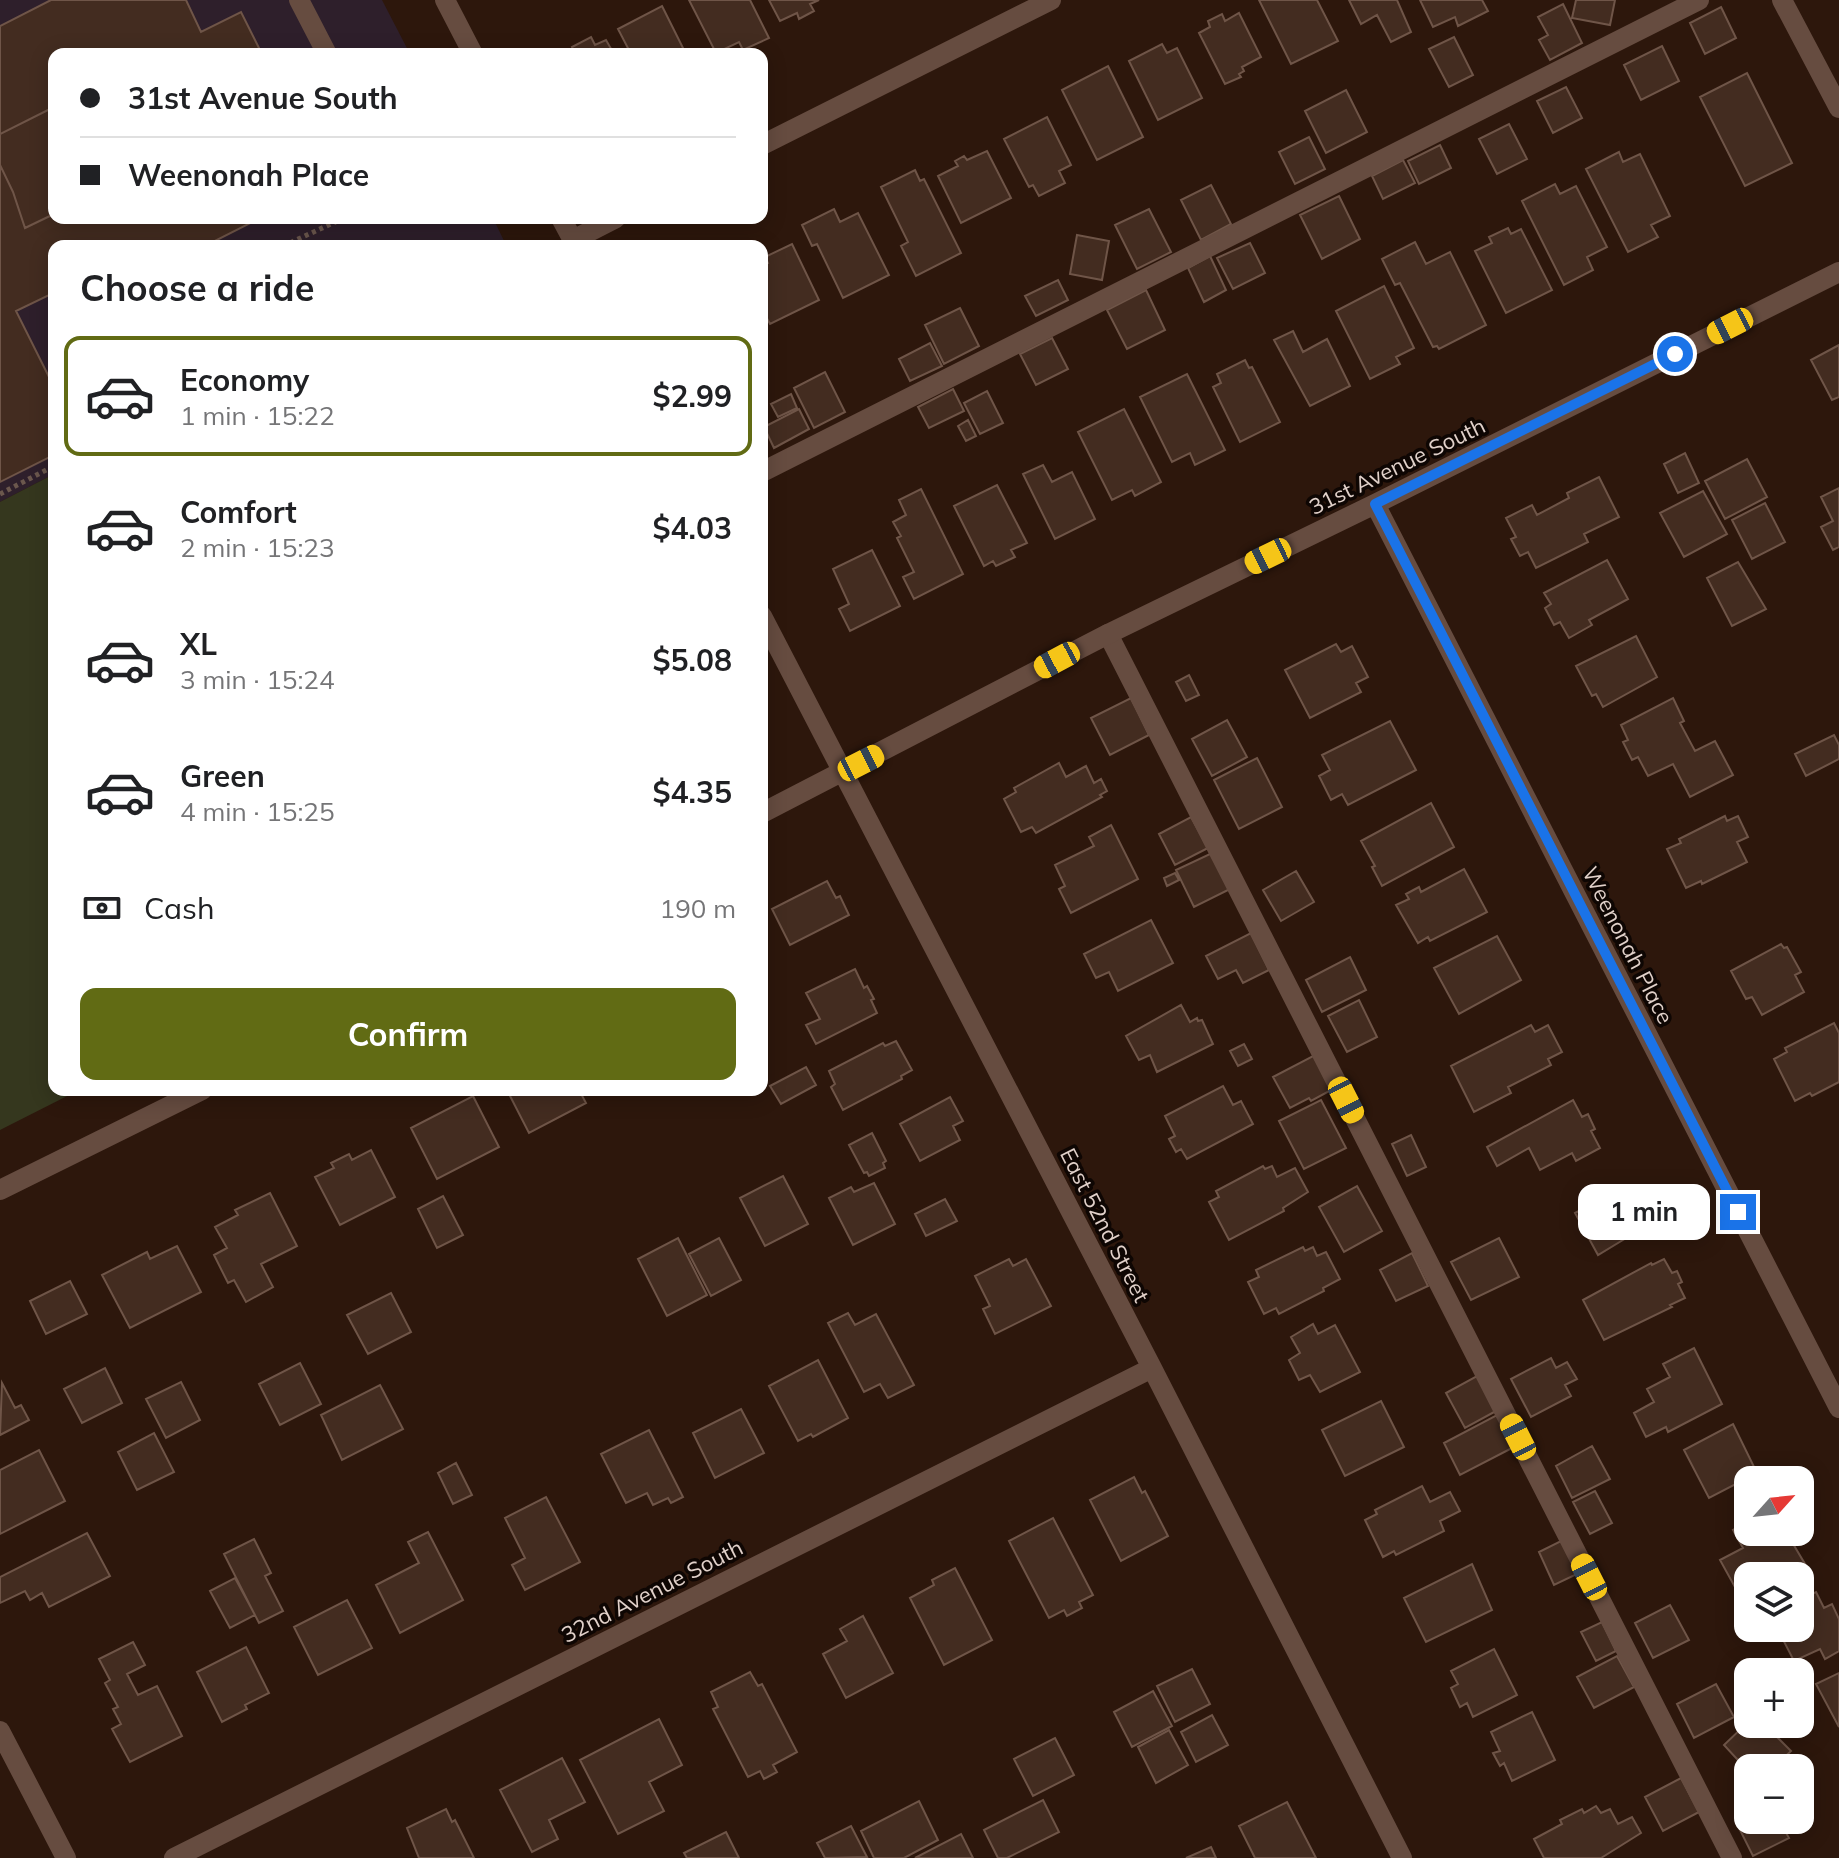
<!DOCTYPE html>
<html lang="en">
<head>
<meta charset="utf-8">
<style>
  :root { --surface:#fff; --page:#f2f2f2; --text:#202124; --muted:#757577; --line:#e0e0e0; --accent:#616b14 }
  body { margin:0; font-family:Mulish,sans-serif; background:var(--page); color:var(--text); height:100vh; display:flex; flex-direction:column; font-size:30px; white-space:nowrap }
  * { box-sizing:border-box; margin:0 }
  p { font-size:26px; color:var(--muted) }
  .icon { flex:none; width:44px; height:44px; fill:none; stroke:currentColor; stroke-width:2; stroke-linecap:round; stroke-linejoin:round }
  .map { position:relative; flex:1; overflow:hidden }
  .sheet { position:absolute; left:48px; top:240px; width:720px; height:856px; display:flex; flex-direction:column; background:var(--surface); border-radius:16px; box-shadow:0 4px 20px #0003 }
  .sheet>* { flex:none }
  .banner { position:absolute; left:48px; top:48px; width:720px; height:176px; border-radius:16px; box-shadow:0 4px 20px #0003; display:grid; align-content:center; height:176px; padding:0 32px; background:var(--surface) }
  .needle { width:52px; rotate:63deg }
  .controls { position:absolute; left:1734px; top:1466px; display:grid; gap:16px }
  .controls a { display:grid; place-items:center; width:80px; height:80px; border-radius:16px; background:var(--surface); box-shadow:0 4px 20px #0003; font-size:40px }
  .end { position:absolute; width:36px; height:36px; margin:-18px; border:10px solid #1a73e8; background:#fff; box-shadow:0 0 0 4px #fff }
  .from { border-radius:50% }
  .bubble { position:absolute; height:56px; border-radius:16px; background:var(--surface); box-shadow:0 4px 20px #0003; font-size:26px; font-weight:700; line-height:56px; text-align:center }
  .car { position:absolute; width:24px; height:48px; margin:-24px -12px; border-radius:10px; box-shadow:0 0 6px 2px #0007; background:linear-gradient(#f5c518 24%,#345 0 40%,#f5c518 0 76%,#345 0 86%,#f5c518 0) }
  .banner b { display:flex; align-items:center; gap:28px; height:76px; font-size:30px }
  .banner b+b { border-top:2px solid var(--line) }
  .banner i { width:20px; height:20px; background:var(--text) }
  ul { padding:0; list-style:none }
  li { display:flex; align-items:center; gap:24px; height:120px; margin:0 16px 12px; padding:0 16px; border:4px solid transparent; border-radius:16px }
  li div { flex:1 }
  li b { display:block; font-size:30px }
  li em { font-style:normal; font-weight:700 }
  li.active { border-color:var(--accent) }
  li>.icon { width:72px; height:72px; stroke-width:1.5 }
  h2 { padding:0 32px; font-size:36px; line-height:96px }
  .pay { display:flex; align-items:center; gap:20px; height:88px; padding:0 32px; font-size:30px }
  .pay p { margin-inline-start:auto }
  .cta { display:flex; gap:16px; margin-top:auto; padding:16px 32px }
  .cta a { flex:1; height:92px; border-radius:16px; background:var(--accent); color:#fff; font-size:32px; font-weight:700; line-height:92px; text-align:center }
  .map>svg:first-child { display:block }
</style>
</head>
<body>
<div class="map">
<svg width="1839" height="1858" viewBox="0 0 1839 1858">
  <rect width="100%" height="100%" fill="#2d170c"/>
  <path fill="#2e1f2b" d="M0 0H382L410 54H54V218H493L506 245 54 246V474L0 502Z"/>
  <path fill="#35371e" d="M54 474V1090H79L0 1130V502Z"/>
  <path fill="#432c20" stroke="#6f5548" stroke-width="2" d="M51 0H186L201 32 241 12 262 54H54V107L0 134V26Z
    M689 0H750L769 38 743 50 739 42 716 53Z
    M769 0H819L810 4 814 11 799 19 797 13 780 21Z
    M1259 0H1317L1338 41 1291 64Z
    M1349 0H1397L1411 32 1391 42 1377 15 1361 24Z
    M1420 0H1482L1488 11 1458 26 1455 17 1433 27Z
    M1576 0H1615L1610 25 1572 18Z
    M1563 4 1582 43 1550 60 1539 40 1548 35 1538 17Z
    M662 6 686 54H631L618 29Z
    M1721 7 1736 38 1705 54 1690 23Z
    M1239 13 1261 57 1242 67 1244 71 1239 74 1241 77 1225 84 1199 33 1210 27 1208 21 1222 14 1225 21Z
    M591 37 595 45 606 40 614 54H575L572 47Z
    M1454 37 1473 75 1449 87 1429 49Z
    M1162 44 1167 53 1177 48 1202 98 1158 120 1129 61Z
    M1662 46 1679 81 1641 100 1624 65Z
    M1108 66 1143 137 1097 160 1062 90Z
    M1747 73 1792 163 1745 186 1700 97Z
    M1566 87 1582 118 1553 133 1537 101Z
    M1346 90 1367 132 1326 153 1305 111Z
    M54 107V214L25 228 13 192 0 165V134Z
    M1047 117 1071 165 1059 171 1065 183 1039 196 1033 185 1029 187 1004 139Z
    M1509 124 1527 159 1497 174 1479 139Z
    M1309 137 1325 169 1295 184 1279 152Z
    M1440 145 1451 168 1419 184 1408 161Z
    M987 151 1011 198 961 223 938 176 958 166 955 161 964 156 967 160Z
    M1619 152 1623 162 1640 154 1670 216 1651 225 1658 237 1628 252 1586 169Z
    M1403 160 1415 183 1383 199 1372 176Z
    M0 165 13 192 25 228 54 214V218H260L205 246H54V304L49 295 16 311 54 387V455L0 482Z
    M915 170 920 181 924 179 961 253 916 276 901 246 908 242 881 187Z
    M1555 184 1560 194 1576 186 1607 247 1587 257 1593 270 1564 285 1522 201Z
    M1211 185 1231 224 1201 240 1181 200Z
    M1339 196 1360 239 1322 259 1300 215Z
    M834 209 840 222 858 213 889 275 843 298 817 244 812 246 802 225Z
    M1149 209 1171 252 1137 269 1115 225Z
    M1508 228 1511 234 1521 229 1552 290 1506 313 1475 251 1492 243 1489 237Z
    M1077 235 1109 241 1102 280 1070 274Z
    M1415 242 1426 264 1450 252 1486 325 1439 349 1437 346 1433 347 1400 283 1395 285 1382 259Z
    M1250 243 1265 273 1233 289 1217 258Z
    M792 244 819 300 770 324 762 309V266L768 263 765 257Z
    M1210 256 1226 290 1204 302 1188 268Z
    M1058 280 1068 300 1036 316 1025 296Z
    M1384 286 1414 348 1396 357 1400 364 1370 379 1336 311Z
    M1146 290 1165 330 1127 349 1107 310Z
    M960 308 979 346 944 364 925 325Z
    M1293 331 1303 352 1327 339 1350 386 1310 406 1274 340Z
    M1052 338 1068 369 1036 385 1020 354Z
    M930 343 942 366 910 381 899 359Z
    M1839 345V397L1832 400 1811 360Z
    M1245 360 1249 368 1252 367 1280 422 1240 442 1213 387 1221 383 1217 374Z
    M825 372 845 412 814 428 794 388Z
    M1187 374 1225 450 1195 465 1190 453 1172 462 1140 397Z
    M953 389 964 411 929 428 918 407Z
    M987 391 1003 423 980 434 964 403Z
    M791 394 797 408 778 417 771 404Z
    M799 409 809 429 774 448 764 427Z
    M1124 409 1161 482 1135 496 1132 490 1112 500 1078 432Z
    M968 420 976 436 966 441 958 426Z
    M1685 453 1699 483 1678 493 1664 464Z
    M1747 459 1767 497 1725 519 1705 481Z
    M1043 465 1052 482 1072 472 1095 519 1055 539 1023 474Z
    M1599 477 1619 517 1584 534 1588 542 1536 568 1528 552 1520 556 1511 539 1516 537 1506 518 1532 505 1537 515 1569 498 1567 493Z
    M997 485 1027 543 1011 550 1015 557 996 566 993 561 984 566 954 506Z
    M1839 488V547L1833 550 1821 527 1833 521 1821 497Z
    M921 489 963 574 914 599 903 577 914 572 897 538 901 536 893 522 906 515 899 500Z
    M1703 491 1727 534 1684 557 1660 513Z
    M1765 503 1785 542 1752 559 1732 520Z
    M872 550 900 606 850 631 839 609 849 604 833 569Z
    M1607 560 1628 599 1589 620 1592 625 1569 638 1560 622 1554 625 1545 608 1551 604 1544 593Z
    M1738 562 1766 609 1732 626 1707 578Z
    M1636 636 1657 677 1603 707 1596 694 1592 696 1576 666Z
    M1336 644 1341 652 1352 646 1368 677 1356 683 1361 692 1310 718 1285 670Z
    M1189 675 1199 695 1186 701 1176 682Z
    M1131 698 1149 735 1110 755 1091 718Z
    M1673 698 1684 721 1680 723 1695 751 1715 741 1733 775 1690 797 1673 764 1648 776 1638 757 1632 760 1623 742 1628 740 1621 725Z
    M1227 720 1247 757 1212 776 1192 739Z
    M1390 721 1416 770 1348 805 1342 794 1331 800 1319 776 1330 770 1322 755Z
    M1834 735 1839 745V759L1806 776 1795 754Z
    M1257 758 1282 807 1239 829 1214 780Z
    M1059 763 1066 777 1086 766 1094 783 1101 779 1107 791 1100 795 1102 797 1036 833 1032 827 1021 832 1004 799 1016 792 1014 788Z
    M1431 803 1454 847 1382 886 1372 867 1375 866 1361 841Z
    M1725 816 1727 821 1738 816 1748 837 1737 842 1747 862 1702 884 1701 881 1686 888 1667 849 1681 843 1679 839Z
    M1191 817 1208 848 1175 865 1159 834Z
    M1111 825 1138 879 1071 913 1059 889 1065 886 1055 865 1094 846 1089 837Z
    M1212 853 1230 889 1194 907 1176 870Z
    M1464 869 1487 912 1430 941 1428 937 1418 943 1396 905 1409 899 1406 894 1419 887 1421 892Z
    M1296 871 1314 902 1281 921 1263 890Z
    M1175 873 1179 880 1167 886 1164 878Z
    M827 881 836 898 840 896 849 915 790 945 772 909Z
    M1151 920 1173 963 1118 991 1109 972 1096 978 1084 954Z
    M1251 933 1269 970 1243 983 1236 970 1218 979 1206 956Z
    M1497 936 1521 980 1459 1014 1434 968Z
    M1781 944 1784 948 1787 947 1801 972 1795 975 1804 992 1762 1015 1752 997 1746 999 1731 971Z
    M1350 957 1366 990 1322 1012 1306 980Z
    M855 969 864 988 867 986 874 999 871 1000 877 1013 816 1044 806 1025 820 1019 806 993Z
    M1359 1000 1377 1037 1347 1052 1328 1016Z
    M1181 1005 1190 1022 1197 1018 1198 1021 1202 1020 1213 1044 1157 1072 1150 1055 1139 1060 1126 1036Z
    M1834 1023 1839 1033V1082L1812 1096 1810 1093 1795 1101 1774 1059 1787 1052 1785 1048Z
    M1531 1025 1535 1032 1548 1025 1562 1052 1548 1059 1551 1065 1508 1087 1511 1093 1474 1112 1451 1066Z
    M896 1041 912 1070 901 1076 902 1079 843 1110 831 1087 835 1084 829 1071 883 1043 885 1046Z
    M1244 1044 1252 1059 1238 1066 1230 1051Z
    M1315 1055 1333 1089 1311 1101 1309 1098 1290 1108 1273 1077Z
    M806 1067 816 1085 781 1104 770 1086Z
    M1223 1086 1233 1105 1241 1101 1253 1124 1187 1159 1181 1149 1176 1152 1169 1139 1175 1136 1165 1116Z
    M507 1090H579L586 1103 529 1133Z
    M473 1096 499 1147 437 1179 411 1128Z
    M950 1097 963 1121 953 1126 960 1140 920 1161 900 1124Z
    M1321 1100 1346 1148 1304 1169 1279 1121Z
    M1573 1100 1582 1117 1588 1114 1595 1129 1591 1131 1600 1148 1576 1161 1572 1153 1540 1170 1529 1148 1497 1166 1487 1147Z
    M872 1133 886 1161 883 1163 885 1168 869 1176 867 1172 864 1173 849 1145Z
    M1411 1135 1426 1167 1407 1176 1392 1144Z
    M371 1150 395 1197 340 1225 315 1177 334 1168 331 1163 349 1154 352 1160Z
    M1263 1166 1265 1169 1272 1166 1277 1177 1295 1168 1308 1192 1283 1208 1284 1211 1229 1240 1209 1202 1219 1197 1216 1191Z
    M783 1176 808 1224 765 1246 740 1198Z
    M874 1183 895 1224 853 1245 829 1198 851 1187 854 1192Z
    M1357 1186 1382 1231 1344 1252 1319 1207Z
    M1626 1189 1646 1226 1598 1255 1575 1213 1614 1192 1616 1195Z
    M270 1193 297 1246 261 1264 273 1287 246 1302 234 1280 228 1283 214 1255 227 1248 215 1227 238 1215 235 1210Z
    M443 1196 463 1235 437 1248 418 1209Z
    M945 1199 957 1221 926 1236 915 1214Z
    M678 1238 707 1295 667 1316 638 1259Z
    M719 1238 741 1280 711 1296 689 1254Z
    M1499 1238 1519 1277 1471 1300 1451 1262Z
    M177 1246 201 1292 130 1328 102 1275 147 1252 150 1259Z
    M1303 1247 1305 1251 1313 1247 1317 1256 1326 1252 1340 1279 1323 1288 1324 1291 1279 1314 1276 1308 1264 1314 1248 1282 1259 1277 1256 1270Z
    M1412 1253 1428 1286 1396 1301 1380 1270Z
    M1009 1259 1013 1266 1026 1259 1051 1306 995 1334 983 1309 990 1306 975 1276Z
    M1664 1259 1672 1273 1677 1271 1682 1282 1678 1284 1685 1298 1670 1305 1672 1307 1604 1340 1583 1300 1651 1263 1652 1265Z
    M70 1281 87 1314 46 1334 30 1301Z
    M391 1293 411 1332 368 1354 347 1315Z
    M848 1313 855 1325 876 1314 914 1385 888 1398 880 1384 864 1392 828 1323Z
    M1313 1324 1318 1334 1335 1325 1360 1372 1320 1392 1310 1375 1299 1380 1289 1360 1300 1353 1291 1337Z
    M1694 1348 1722 1404 1668 1432 1666 1427 1646 1437 1634 1413 1654 1402 1647 1389 1670 1377 1663 1364Z
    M1551 1358 1556 1368 1567 1362 1577 1379 1565 1385 1571 1396 1531 1417 1511 1379Z
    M818 1360 848 1418 813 1437 811 1434 798 1441 769 1386Z
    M300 1363 321 1404 280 1425 259 1384Z
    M105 1368 122 1403 82 1423 64 1389Z
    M1477 1376 1496 1411 1465 1428 1446 1393Z
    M181 1382 200 1420 166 1438 146 1399Z
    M2 1383 15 1408 21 1405 29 1420 0 1435Z
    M380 1385 403 1429 342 1460 321 1415Z
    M1381 1401 1404 1447 1345 1476 1322 1430Z
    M741 1409 764 1453 715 1478 693 1433Z
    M1497 1415 1514 1447 1460 1475 1444 1443Z
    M1733 1424 1757 1473 1709 1498 1684 1450Z
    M649 1430 683 1497 671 1503 668 1498 653 1505 647 1493 626 1503 601 1454Z
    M154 1433 174 1472 137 1490 118 1452Z
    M1592 1446 1610 1479 1572 1498 1556 1466Z
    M39 1450 65 1501 0 1534V1470Z
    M456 1463 472 1495 453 1504 438 1473Z
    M1134 1477 1142 1493 1145 1491 1168 1536 1121 1561 1090 1500Z
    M1422 1486 1430 1502 1450 1492 1460 1511 1440 1521 1444 1531 1396 1555 1394 1551 1383 1557 1365 1520 1377 1514 1375 1510Z
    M1595 1491 1612 1523 1590 1534 1573 1502Z
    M546 1497 580 1562 525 1590 512 1565 525 1558 505 1518Z
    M1053 1518 1093 1595 1079 1602 1082 1608 1067 1616 1064 1610 1049 1618 1009 1541Z
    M1748 1522V1532H1786L1805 1564 1784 1576H1748V1583L1736 1589 1720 1560 1743 1548 1733 1530Z
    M428 1532 463 1600 400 1633 376 1585 419 1563 408 1542Z
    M87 1533 110 1576 49 1607 42 1593 30 1600 25 1591 0 1603V1577Z
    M254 1539 271 1573 265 1576 283 1611 259 1623 224 1554Z
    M1563 1540 1579 1573 1554 1585 1539 1552Z
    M1472 1564 1492 1610 1426 1642 1404 1598Z
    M955 1568 992 1640 944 1665 910 1598 934 1585 932 1580Z
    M235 1578 255 1615 230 1628 210 1591Z
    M1816 1592 1824 1608 1832 1604 1839 1619V1651L1825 1659 1820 1649 1794 1661 1777 1628H1800V1600Z
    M347 1600 372 1648 318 1675 294 1627Z
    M1670 1605 1689 1640 1653 1658 1635 1623Z
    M863 1616 893 1673 846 1698 823 1654 847 1641 840 1629Z
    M1602 1622 1616 1651 1596 1661 1581 1632Z
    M133 1642 145 1665 127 1674 138 1695 157 1686 182 1736 130 1762 112 1729 121 1724 113 1709 118 1707 105 1683 110 1680 99 1659Z
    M246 1647 269 1693 245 1705 247 1709 222 1722 197 1672Z
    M1494 1649 1517 1695 1473 1717 1467 1703 1460 1707 1451 1688 1458 1684 1451 1671Z
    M1617 1656 1634 1687 1594 1708 1577 1677Z
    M1192 1669 1210 1704 1175 1722 1157 1686Z
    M750 1672 758 1686 762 1684 797 1752 773 1765 777 1772 764 1779 760 1771 748 1777 713 1709 718 1707 711 1692Z
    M1839 1673V1727L1816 1684Z
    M1716 1684 1734 1717 1694 1738 1677 1704Z
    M1153 1691 1172 1726 1132 1747 1114 1712Z
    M1532 1712 1555 1760 1512 1781 1504 1763 1500 1766 1493 1753 1500 1751 1491 1732Z
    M1212 1715 1228 1745 1196 1762 1181 1732Z
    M659 1719 682 1765 649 1782 664 1811 618 1834 580 1760Z
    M1748 1722V1724H1764L1791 1751 1773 1768H1748V1771L1724 1745Z
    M1169 1730 1188 1765 1156 1783 1138 1747Z
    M1055 1738 1074 1775 1033 1796 1014 1759Z
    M562 1758 585 1802 549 1820 558 1839 532 1852 500 1790Z
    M1681 1778 1699 1812 1663 1831 1645 1797Z
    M1043 1800 1059 1832 1007 1858H998L984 1830Z
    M919 1801 938 1840 904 1858H874L861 1831Z
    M1287 1802 1316 1858H1255L1239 1826Z
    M1596 1806 1601 1813 1610 1809 1618 1824 1632 1817 1641 1833 1601 1858H1544L1534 1839 1562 1824 1560 1820 1582 1809 1584 1813Z
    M446 1809 452 1822 455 1820 474 1858H419L407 1828Z
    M1748 1818 1779 1820 1789 1838 1753 1856 1737 1824Z
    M851 1826 867 1857 825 1858 817 1843Z
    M726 1832 739 1858H687L684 1853Z
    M961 1834 973 1858H915Z
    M1211 1847 1216 1858H1186Z"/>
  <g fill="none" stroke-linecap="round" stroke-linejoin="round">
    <path stroke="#6b574d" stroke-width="5" stroke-dasharray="4 4" stroke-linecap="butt" d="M283 246 344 218
      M0 494 54 466"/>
    <path stroke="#664c40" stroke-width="20" d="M299 0 327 54
      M762 472 1699 0
      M1108 634 1732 1858"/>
    <path stroke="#664c40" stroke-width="20" d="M445 0 473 54
      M1782 0 1839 108
      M762 145 1051 0
      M561 218 576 246
      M573 240 616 218
      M1375 504 1839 1408
      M762 616 1152 1368 1402 1858
      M762 813 1108 634 1375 504 1839 272
      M0 1190 202 1090
      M0 1731 66 1858
      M174 1858 1152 1368"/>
  </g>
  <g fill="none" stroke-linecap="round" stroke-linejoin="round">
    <path stroke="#1a73e8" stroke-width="10" d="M1675 354 1375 504 1738 1212"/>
  </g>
  <g text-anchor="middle" stroke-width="7" stroke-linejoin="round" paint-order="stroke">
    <g font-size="22" fill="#e1d1ca" stroke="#0e0603">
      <text transform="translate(1397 466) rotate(-26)" y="8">31st Avenue South</text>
      <text transform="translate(1628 945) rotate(63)" y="8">Weenonah Place</text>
      <text transform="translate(1105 1225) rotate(63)" y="8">East 52nd Street</text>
      <text transform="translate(652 1591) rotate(-27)" y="8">32nd Avenue South</text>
    </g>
  </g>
</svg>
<div class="controls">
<a><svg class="needle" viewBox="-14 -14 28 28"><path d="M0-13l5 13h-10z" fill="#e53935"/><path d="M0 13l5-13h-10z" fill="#757577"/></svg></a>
<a><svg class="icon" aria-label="layers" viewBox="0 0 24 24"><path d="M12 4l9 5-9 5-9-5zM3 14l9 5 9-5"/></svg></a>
<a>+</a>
<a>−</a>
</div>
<i class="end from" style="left:1675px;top:354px"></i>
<i class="end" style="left:1738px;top:1212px"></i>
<div class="bubble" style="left:1578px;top:1184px;width:132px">1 min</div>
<i class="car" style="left:1730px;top:326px;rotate:243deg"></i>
<i class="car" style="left:1268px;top:556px;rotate:244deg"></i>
<i class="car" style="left:1057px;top:660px;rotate:242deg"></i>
<i class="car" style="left:861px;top:763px;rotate:63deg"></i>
<i class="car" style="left:1346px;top:1100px;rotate:153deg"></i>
<i class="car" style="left:1518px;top:1437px;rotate:333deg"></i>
<i class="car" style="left:1589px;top:1577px;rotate:333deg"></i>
<div class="banner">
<b><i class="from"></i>31st Avenue South</b>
<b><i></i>Weenonah Place</b>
</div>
<section class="sheet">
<h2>Choose a ride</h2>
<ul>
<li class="active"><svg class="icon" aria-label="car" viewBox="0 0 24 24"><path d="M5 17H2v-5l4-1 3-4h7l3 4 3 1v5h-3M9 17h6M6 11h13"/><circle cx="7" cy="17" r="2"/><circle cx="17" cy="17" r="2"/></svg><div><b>Economy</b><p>1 min · 15:22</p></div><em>$2.99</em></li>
<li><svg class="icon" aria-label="car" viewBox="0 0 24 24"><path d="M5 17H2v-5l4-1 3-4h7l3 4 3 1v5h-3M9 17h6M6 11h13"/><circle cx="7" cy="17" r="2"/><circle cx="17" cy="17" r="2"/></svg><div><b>Comfort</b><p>2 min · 15:23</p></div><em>$4.03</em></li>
<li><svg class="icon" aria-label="car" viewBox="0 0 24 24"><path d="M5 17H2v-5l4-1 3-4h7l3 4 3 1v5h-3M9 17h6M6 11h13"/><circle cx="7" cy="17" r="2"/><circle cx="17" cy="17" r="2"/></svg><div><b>XL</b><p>3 min · 15:24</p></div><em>$5.08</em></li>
<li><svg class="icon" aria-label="car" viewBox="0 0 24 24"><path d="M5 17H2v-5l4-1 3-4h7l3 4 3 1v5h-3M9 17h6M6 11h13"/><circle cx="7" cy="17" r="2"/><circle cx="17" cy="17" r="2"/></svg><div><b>Green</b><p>4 min · 15:25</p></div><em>$4.35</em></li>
</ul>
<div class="pay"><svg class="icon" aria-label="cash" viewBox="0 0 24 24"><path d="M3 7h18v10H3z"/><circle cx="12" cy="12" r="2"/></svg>Cash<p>190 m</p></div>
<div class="cta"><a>Confirm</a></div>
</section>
</div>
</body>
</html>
